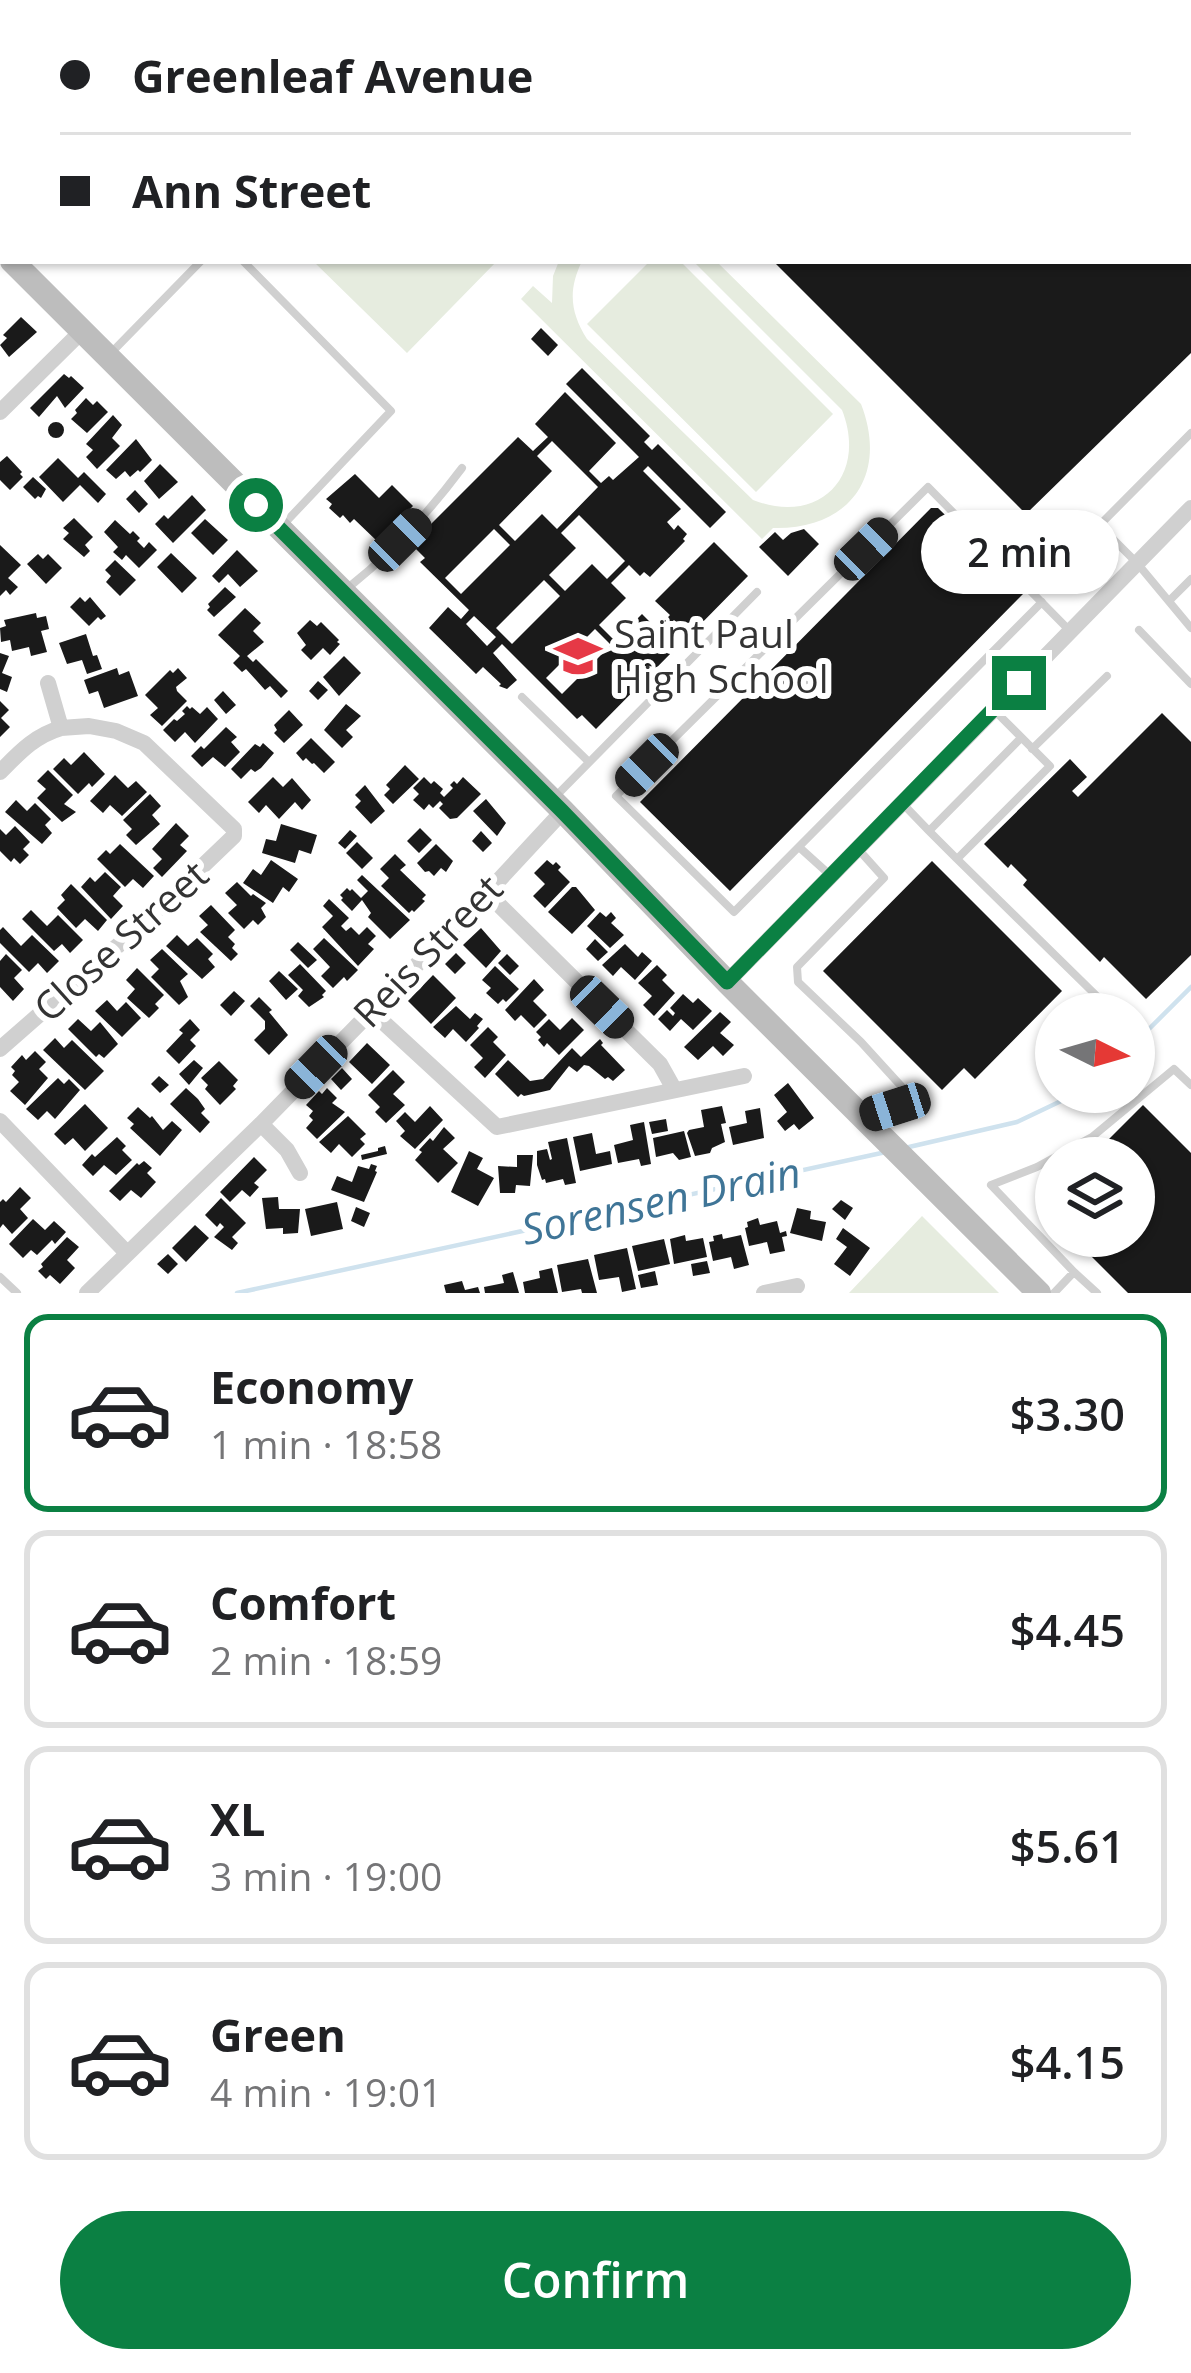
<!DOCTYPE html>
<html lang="en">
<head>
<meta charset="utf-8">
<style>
  :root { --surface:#fff; --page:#f6f6f6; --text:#202124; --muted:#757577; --line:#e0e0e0; --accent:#0b8043 }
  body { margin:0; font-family:"Open Sans",sans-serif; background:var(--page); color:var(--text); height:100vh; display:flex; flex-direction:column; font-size:45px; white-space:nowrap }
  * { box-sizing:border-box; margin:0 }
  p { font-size:39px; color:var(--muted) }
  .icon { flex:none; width:66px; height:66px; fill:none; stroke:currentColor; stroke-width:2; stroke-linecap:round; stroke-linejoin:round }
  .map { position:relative; height:1293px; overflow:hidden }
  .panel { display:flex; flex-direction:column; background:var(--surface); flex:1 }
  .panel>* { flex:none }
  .banner { position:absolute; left:0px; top:0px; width:1191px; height:264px; box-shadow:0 3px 9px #0004; display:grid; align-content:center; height:264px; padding:0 60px; background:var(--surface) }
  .needle { width:78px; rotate:95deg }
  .controls { position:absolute; left:1035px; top:993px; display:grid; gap:24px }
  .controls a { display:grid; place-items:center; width:120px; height:120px; border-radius:50%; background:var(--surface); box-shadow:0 3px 9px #0004; font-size:60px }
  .end { position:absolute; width:54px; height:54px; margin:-27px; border:15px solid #0b8043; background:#fff; box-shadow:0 0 0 6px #fff }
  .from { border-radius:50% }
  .bubble { position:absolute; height:84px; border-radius:42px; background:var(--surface); box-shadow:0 3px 9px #0004; font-size:39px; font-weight:600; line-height:84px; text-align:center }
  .car { position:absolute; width:36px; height:72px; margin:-36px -18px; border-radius:15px; box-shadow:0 0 9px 3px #0007; background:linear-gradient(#222 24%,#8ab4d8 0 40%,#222 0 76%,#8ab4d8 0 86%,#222 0) }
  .banner b { display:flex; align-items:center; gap:42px; height:114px; font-size:45px }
  .banner b+b { border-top:3px solid var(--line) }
  .banner i { width:30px; height:30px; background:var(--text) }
  ul { padding:21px 0 0; list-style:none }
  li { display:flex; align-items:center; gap:36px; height:198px; margin:0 24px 18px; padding:0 36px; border:6px solid var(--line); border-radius:24px }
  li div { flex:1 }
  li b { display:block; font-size:45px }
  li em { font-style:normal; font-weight:600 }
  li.on { border-color:var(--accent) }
  li>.icon { width:108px; height:108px; stroke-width:1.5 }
  .primary-button { display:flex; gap:24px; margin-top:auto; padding:24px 60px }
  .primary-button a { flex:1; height:138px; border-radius:72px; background:var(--accent); color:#fff; font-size:48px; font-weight:600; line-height:138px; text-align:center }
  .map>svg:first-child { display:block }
</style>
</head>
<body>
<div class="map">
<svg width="1191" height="1293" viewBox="0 0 1191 1293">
  <rect width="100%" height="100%" fill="#fff"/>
  <path fill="#e6ecdf" d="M313 261H497L407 353Z
    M559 261H582C568 290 570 312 587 339L753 500C819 526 868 476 842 410L693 261H716L861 404C889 476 849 530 773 528L762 539 521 299 533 286 552 303 553 276Z
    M650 261H680L833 414 756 492 587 324Z
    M922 1216 999 1293H849Z"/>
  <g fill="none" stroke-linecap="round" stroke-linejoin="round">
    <path stroke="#cfe2ee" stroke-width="4.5" d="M1134 1044 1191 987
      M909 1147 1017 1122 1080 1092
      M237 1293 886 1152"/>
  </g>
  <path fill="#1a1a1a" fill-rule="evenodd" d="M773 261H1191V353L1026 514Z
    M21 317 37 332 9 357 0 345 7 338 3 335Z
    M541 328 558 345 548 356 531 339Z
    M582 368 650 436 644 442 652 450 658 444 726 512 710 528 648 466 643 471 681 509 667 522 674 530 678 525 687 534 683 539 685 541 650 577 644 572 640 576 629 565 611 583 626 598 599 625 615 641 642 614 657 629 670 615 655 601 714 542 748 576 690 635 674 620 661 633 676 648 596 729 582 715 577 719 502 644 493 653 517 680 507 689 499 686 501 684 483 667 476 674 429 628 448 607 461 619 469 610 420 562 425 558 411 544 518 437 533 451 548 437 535 424 565 392 616 443 589 471 601 483 609 476 613 480 639 457 566 384ZM552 441 598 487 557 529 542 514 515 541 499 525 552 471 537 456ZM579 515 625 561 607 579 592 564 565 591 549 575 576 548 561 533ZM494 529 510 545 461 594 445 578ZM544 580 560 596 512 644 496 628ZM474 616 496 637 487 646 466 624ZM595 629 611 645 562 694 546 678Z
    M64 374 69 378 71 376 84 388 65 408 57 396 39 417 30 408Z
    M86 398 93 405 97 401 108 412 87 433 71 419 77 413 75 410Z
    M113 415 122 425 112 438 120 446 97 469 86 457 93 450 86 444Z
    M48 430a8 8 0 1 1 16 0a8 8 0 1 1-16 0Z
    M136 439 152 460 140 472 138 470 130 477 125 471 116 479 106 470Z
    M7 456 22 472 20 474 23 477 10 490 0 480V462Z
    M58 458 78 478 84 472 106 494 98 503 80 485 63 502 39 477Z
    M160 464 178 482 159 499 144 481Z
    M355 474 379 498 392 485 413 506 378 542 354 519 350 523 343 515 340 518 329 508 332 504 326 499Z
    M33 477 46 489 41 498 38 496 35 499 23 487Z
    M135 490 148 504 139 513 126 499Z
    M192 495 206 510 173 543 155 524 164 515 168 519Z
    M931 508H938L1024 593 730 891 640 802 750 691 746 687 758 675 762 679Z
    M74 518 93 537 85 545 90 551 84 557 63 539 69 533 63 528Z
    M205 519 228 540 213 555 191 533Z
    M115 520 130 534 133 531 140 538 137 541 144 548 149 542 157 550 139 568 126 555 122 560 113 552 118 547 104 532Z
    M804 529 819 544 788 576 759 547 775 532 783 540 791 533Z
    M0 545 21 565 8 578 18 587 10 595 6 590 0 596Z
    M237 550 258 571 240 587 228 574 219 583 212 576Z
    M171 553 197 578 182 593 157 567Z
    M38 554 43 559 48 554 62 568 46 584 27 564Z
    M115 560 136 580 120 596 106 582 111 576 105 570Z
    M225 587 236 597 214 617 207 610 210 607 208 604Z
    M80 597 85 602 90 597 106 616 101 620 98 617 89 626 70 607Z
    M245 608 261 623 253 631 264 642 247 656 253 662 256 659 288 691 281 698 270 686 265 690 246 669 242 672 233 663 240 656 218 635Z
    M36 613 37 618 46 616 49 629 41 631 47 652 31 656 29 647 12 651 10 640 1 642 0 628 6 626 4 620Z
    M310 620 317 626 321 622 339 640 337 642 340 644 330 655 323 648 311 660 301 650 306 645 297 633Z
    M86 634 93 656 97 655 102 669 87 674 82 660 67 664 59 643Z
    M0 653 9 656 2 673 12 677 7 692 0 689Z
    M344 656 361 673 339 696 323 677Z
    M117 668 119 675 129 671 138 696 104 708 98 691 89 694 84 680Z
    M178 668 187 678 176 687 177 691 187 701 162 726 150 715 158 708 145 695 170 670 173 673Z
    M318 681 328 690 318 700 309 691Z
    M223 691 236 705 226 714 214 700Z
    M0 701 9 710 1 718 10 727 0 737Z
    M346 704 361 716 346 730 353 737 342 748 324 730Z
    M187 706 190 709 192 707 200 714 207 707 218 719 195 743 185 732 175 742 163 730 174 719 177 721 185 714 182 711Z
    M289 710 303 725 284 743 274 733 277 730 274 725Z
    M1162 713 1191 742V955L1146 999 1104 957 1100 962 1023 885 1027 880 1011 864 1008 868 984 844 1070 759 1087 777 1072 791 1078 797Z
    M226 727 237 737 231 742 240 752 225 767 213 757 202 767 191 756 201 746 204 749Z
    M311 738 335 762 324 773 314 763 312 764 306 758 303 761 296 753Z
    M263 743 274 753 261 768 255 772 251 769 241 779 231 769 255 744 260 747Z
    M84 752 105 774 92 787 89 783 78 794 53 769 64 758 71 765Z
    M405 765 419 779 393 804 384 795 390 789 386 785Z
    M48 770 73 795 64 804 76 812 62 822 37 798 46 789 37 781Z
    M115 775 128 788 136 781 147 792 122 816 110 805 103 813 90 801Z
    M273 777 283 787 292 778 311 800 302 810 295 802 279 819 266 805 259 813 248 802Z
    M424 777 431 784 434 781 443 789 440 793 444 797 453 788 450 785 454 781 457 784 463 777 481 794 457 818 450 819 439 808 443 804 440 801 433 808 429 804 424 810 413 800 419 794 413 788Z
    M365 785 385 811 371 824 355 807 361 801 355 795Z
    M150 794 161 806 152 815 160 824 136 845 126 835 132 829 123 820Z
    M486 799 506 823 497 836 473 811Z
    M16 800 27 811 35 803 51 819 45 825 52 833 42 844 5 812Z
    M176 823 189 836 180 845 187 851 162 877 153 868 162 859 152 849Z
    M281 824 317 835 311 854 299 850 295 863 262 853 266 839 276 841Z
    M15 826 30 842 23 849 29 855 20 864 14 858 11 862 0 851V829L6 835Z
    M420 828 432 840 419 853 407 841Z
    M350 830 357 836 345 849 338 843Z
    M481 831 492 843 483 852 472 841Z
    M357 842 373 858 362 869 346 853Z
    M120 844 154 876 143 888 133 879 125 887 97 859 106 850 110 854Z
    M436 844 453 861 446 872 441 868 434 876 429 871 425 872 417 863Z
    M395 854 406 865 400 870 426 895 422 899 425 901 414 912 412 910 409 913 381 886 389 878 380 869Z
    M271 860 298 879 289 892 283 887 273 903 243 883 253 869 261 875Z
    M547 860 553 865 556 862 561 867 558 870 570 882 545 908 533 896 545 884 534 873Z
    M932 861 1062 991 975 1079 964 1068 942 1090 823 971Z
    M105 872 121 887 113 896 123 906 111 919 81 887 90 877 95 882Z
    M362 875 410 920 390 939 368 917 371 913 362 900 352 911 341 900 343 898 340 895 347 888 350 891 352 889 361 898 368 891 357 880Z
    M237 882 251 896 253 894 266 903 261 908 266 917 258 925 253 920 244 929 228 913 237 905 225 893Z
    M71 884 107 920 98 931 85 919 76 928 57 908 65 900 61 895Z
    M572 887H576L595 910 572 934 548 912Z
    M329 899 349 918 341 926 346 931 351 927 359 935 367 927 376 936 368 944 374 949 358 966 322 927 333 916 323 906Z
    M211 905 235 930 228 937 235 944 232 948 238 954 231 961 200 932 208 925 199 916Z
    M31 910 47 926 58 915 83 940 70 953 62 944 54 951 22 919Z
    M600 912 606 917 611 912 616 918 611 923 624 935 610 948 587 926Z
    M3 927 21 946 32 935 59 961 47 973 38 963 29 972 0 943V930Z
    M481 928 501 951 486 968 463 945Z
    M177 935 188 946 197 938 213 954 208 959 215 967 202 979 166 946Z
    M324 938 358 970 347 981 344 977 333 988 321 976 330 967 313 949Z
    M595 939 608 952 598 961 586 949Z
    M298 942 317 960 308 968 290 950Z
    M625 944 638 957 642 952 652 961 635 980 621 967 613 976 602 965Z
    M162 949 188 974 180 981 188 997 179 1005 151 977 159 969 150 960Z
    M456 953 466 963 455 974 445 964Z
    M6 954 22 970 14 978 24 989 13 1001 0 987V961Z
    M507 954 519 966 510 975 498 963Z
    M300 964 326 991 322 995 324 997 309 1007 298 996 303 990 288 975Z
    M657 965 667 975 662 980 675 993 654 1016 643 1005 652 996 638 983Z
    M495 966 519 989 506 1002 503 999 498 1004 486 993 491 988 482 980Z
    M137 968 164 995 155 1004 159 1008 149 1018 127 998 135 989 126 980Z
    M279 971 298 989 286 1000 269 981Z
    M433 975 456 998 431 1024 408 1001Z
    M534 979 544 990 533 1001 547 1015 534 1028 521 1015 515 1021 505 1010Z
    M234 991 245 1001 231 1016 220 1005Z
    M683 994 693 1003 698 998 712 1011 693 1030 681 1019 670 1031 658 1019 667 1010 673 1016 675 1013 670 1008Z
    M259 997 272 1010 269 1012 288 1035 269 1055 254 1040 265 1029V1021L250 1006Z
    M107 1000 117 1011 126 1002 141 1018 122 1037 95 1011Z
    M456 1006 470 1019 475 1013 483 1019 477 1026 479 1028 466 1042 453 1029 445 1038 433 1027Z
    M720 1012 731 1022 720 1033 734 1045 723 1056 713 1046 698 1060 684 1047Z
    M572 1018 584 1030 559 1055 547 1043 544 1047 538 1040 541 1037 536 1032 549 1019 560 1030Z
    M78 1019 91 1031 100 1022 118 1044 104 1058 99 1054 96 1057 68 1029Z
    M190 1019 200 1030 190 1040 196 1046 179 1064 166 1051 183 1033 179 1030Z
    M488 1027 498 1037 493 1042 506 1055 485 1078 474 1067 483 1058 470 1045Z
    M55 1038 64 1048 72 1040 104 1071 85 1090 43 1050Z
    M600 1039 603 1043 601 1045 625 1070 613 1081 608 1077 605 1079 589 1066 584 1065 577 1072 569 1066 550 1090 524 1096 521 1094 518 1097 495 1074 508 1060 530 1081 543 1079 572 1048 581 1057Z
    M367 1043 390 1065 372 1084 349 1062Z
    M35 1051 46 1062 39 1069 48 1078 25 1105 10 1091 19 1082 12 1075 15 1071 11 1067 22 1055 26 1060Z
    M194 1060 203 1068 189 1085 179 1074Z
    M219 1061 238 1080 233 1086 236 1089 220 1105 205 1089 208 1085 201 1078Z
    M342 1068 352 1079 341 1090 331 1079Z
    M393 1070 405 1082 393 1094 405 1105 386 1123 375 1112 380 1107 368 1095Z
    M159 1076 169 1085 160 1093 151 1084Z
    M58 1078 64 1084 69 1079 80 1090 55 1119 47 1111 38 1120 26 1109Z
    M788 1083 814 1118 799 1130 794 1124 785 1131 777 1121 787 1112 774 1095Z
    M186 1088 198 1099 205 1109 201 1113 210 1122 200 1133 170 1104Z
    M327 1088 337 1098 332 1103 345 1112 317 1139 306 1128 313 1120 309 1116 313 1111 306 1105 319 1091 322 1094Z
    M85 1104 108 1128 85 1151 73 1138 65 1145 54 1134Z
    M1143 1105 1191 1153V1293H1128L1071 1236H1134V1158H1090Z
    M430 1106 443 1120 415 1149 400 1136 405 1131 396 1121 405 1112 415 1122Z
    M722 1106 726 1123 721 1124 725 1142 712 1148 710 1153 695 1156 687 1133 689 1130 704 1127 701 1110Z
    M138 1107 150 1118 152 1116 163 1130 172 1121 182 1130 160 1156 130 1128 134 1124 127 1118Z
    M760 1108 764 1138 733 1145 729 1127 747 1123 745 1111Z
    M348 1116 366 1134 360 1139 365 1144 352 1157 339 1144 331 1153 319 1142Z
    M666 1119 668 1131 652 1134 649 1122Z
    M644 1122 651 1164 641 1166 639 1159 618 1163 614 1145 633 1140 630 1125Z
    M444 1127 455 1138 443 1149 458 1163 438 1183 415 1160 422 1152 419 1150 430 1138 433 1141Z
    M684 1131 691 1157 679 1160 673 1153 656 1157 653 1138Z
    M592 1133 596 1154 610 1151 612 1164 580 1171 573 1137Z
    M117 1137 126 1146 122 1150 132 1160 116 1175 104 1165 93 1176 82 1165 92 1154 95 1157Z
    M567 1138 576 1183 565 1185 563 1179 546 1183 545 1179 542 1180 537 1165V1151L547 1149 550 1160 552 1159 548 1142Z
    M385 1146 387 1154 362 1160 361 1155 378 1151V1148Z
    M469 1151 483 1158 477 1169 494 1178 478 1206 451 1192Z
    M517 1155H533L530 1186 516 1185 515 1193H500L498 1166 517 1167Z
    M254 1157 267 1170 254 1183 259 1187 250 1197 242 1190 230 1202 220 1192Z
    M144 1161 152 1168 147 1173 156 1182 141 1198 131 1190 120 1201 109 1191 137 1163 139 1165Z
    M371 1164 377 1166 375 1171 377 1172 364 1202 331 1190 337 1176 352 1182 358 1166 369 1169Z
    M20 1187 31 1198 20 1209 28 1218 12 1234 3 1224 0 1228V1202L3 1199 6 1202Z
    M1056 1192V1221L1041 1206Z
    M278 1197 279 1209H300L298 1233 283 1234V1228L266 1229 262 1198Z
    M221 1198 246 1223 232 1237 238 1243 232 1250 214 1237 224 1227 220 1223 217 1227 205 1215Z
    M841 1200 853 1208 845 1220 832 1209Z
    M337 1202 343 1229 311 1236 305 1209Z
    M356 1207 370 1213 364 1227 351 1221Z
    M797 1208 811 1211 810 1219 826 1222 822 1241 790 1233Z
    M758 1218 760 1225 777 1221 780 1233 786 1231 787 1236 782 1237 785 1251 770 1254 767 1242 749 1246 745 1228 748 1227 747 1222Z
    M33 1219 45 1230 54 1221 66 1232 55 1244 52 1240 37 1255 31 1250 23 1258 9 1244Z
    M195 1225 209 1238 186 1262 172 1248Z
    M843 1228 870 1248 850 1276 834 1264 847 1247 836 1239Z
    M722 1234 723 1239 741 1235 749 1265 734 1269 731 1257 713 1261 709 1242 714 1241 713 1236Z
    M685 1235 686 1241 703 1238 707 1257 674 1264 670 1239Z
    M67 1237 79 1247 67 1260 75 1268 60 1284 50 1275 46 1279 38 1271 43 1267 41 1264Z
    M664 1239 670 1264 638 1271 632 1246Z
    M627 1248 636 1289 622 1292 619 1277 599 1280 594 1255Z
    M168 1254 178 1264 168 1274 157 1264Z
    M588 1259 597 1293H582L581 1289 562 1292 557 1265Z
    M707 1261 710 1273 693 1276 691 1264Z
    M552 1268 558 1293H525L523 1282 540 1278 539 1271Z
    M655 1271 658 1285 641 1288 638 1275Z
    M513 1272 519 1293H485L484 1287 504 1283 502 1275Z
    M462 1281 465 1290 478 1287 480 1293H446L444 1285Z"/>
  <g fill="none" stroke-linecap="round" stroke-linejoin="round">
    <path stroke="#d0d0d0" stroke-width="8" d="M46 0 49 3
      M1041 0 1044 3
      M375 3 377 0
      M512 3 513 0
      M1188 153 1191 156
      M243 261 391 411 281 527
      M110 354 201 261
      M1100 526 1137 563 1191 628
      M1060 565 1191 433
      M349 587C392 553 429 512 462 468
      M1169 601 1191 579
      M1042 602 734 912 616 796 928 487 1069 630
      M1139 630 1191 684
      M522 697 589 762
      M995 711 1050 766 957 859 1110 1009
      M1032 749 1107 676
      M557 795 757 592
      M903 804 929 831
      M799 847 830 875
      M858 849 884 878 797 967 798 982 861 1042 912 1098 869 1116
      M957 859 929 831 1021 738
      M1074 1272 991 1185 1037 1167 1092 1137 1174 1069 1191 1085
      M0 1277 17 1293
      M1054 1293 1074 1272 1097 1293"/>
    <path stroke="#d0d0d0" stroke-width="16" d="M0 412 82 331
      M0 772C19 753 34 736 61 728L48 683
      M487 893 660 1064 674 1089
      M727 982 1191 508
      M370 1010 497 1127 744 1076
      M0 1049 138 928 234 836V829L144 743 116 731 89 726 61 728
      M0 1121 126 1252
      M261 1124 287 1150 300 1173
      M87 1293 261 1124 487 893 563 811
      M764 1293 797 1286"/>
    <path stroke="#bdbdbd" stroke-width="24" d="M1162 0 1164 3
      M1188 27 1191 30
      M12 261 563 811 727 982 1039 1293"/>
  </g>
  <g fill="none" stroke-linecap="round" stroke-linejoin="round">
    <path stroke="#0b8043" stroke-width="15" d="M256 505 562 811 727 982 1019 683"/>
  </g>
  <defs>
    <symbol id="school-bare" viewBox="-9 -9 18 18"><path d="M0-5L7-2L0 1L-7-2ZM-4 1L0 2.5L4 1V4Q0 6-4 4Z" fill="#e63946" stroke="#fff" stroke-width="2.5" paint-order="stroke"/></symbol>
  </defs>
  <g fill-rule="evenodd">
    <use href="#school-bare" x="545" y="623" width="66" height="66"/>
  </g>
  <g text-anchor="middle" stroke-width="12" stroke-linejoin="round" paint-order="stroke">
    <g font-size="39" fill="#333" stroke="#fff" text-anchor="start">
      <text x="614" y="648">Saint Paul<tspan x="614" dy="45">High School</tspan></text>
    </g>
    <g font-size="39" fill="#333" stroke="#fff">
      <text transform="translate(121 941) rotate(-42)" y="14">Close Street</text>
      <text transform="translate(428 951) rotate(-46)" y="14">Reis Street</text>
    </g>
    <g font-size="42" font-style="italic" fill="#3f7597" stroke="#fff">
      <text transform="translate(661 1201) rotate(-12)" y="15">Sorensen Drain</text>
    </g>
  </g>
</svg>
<div class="controls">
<a><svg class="needle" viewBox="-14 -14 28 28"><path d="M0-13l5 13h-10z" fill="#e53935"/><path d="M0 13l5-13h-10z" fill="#757577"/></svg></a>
<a><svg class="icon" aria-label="layers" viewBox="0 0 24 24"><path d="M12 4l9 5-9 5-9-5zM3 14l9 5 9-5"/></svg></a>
</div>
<i class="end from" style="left:256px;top:505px"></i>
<i class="end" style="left:1019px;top:683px"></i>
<div class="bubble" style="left:921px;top:510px;width:198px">2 min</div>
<i class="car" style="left:400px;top:540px;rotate:45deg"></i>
<i class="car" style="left:866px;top:549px;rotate:46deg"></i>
<i class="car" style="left:647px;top:765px;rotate:225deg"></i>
<i class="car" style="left:602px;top:1007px;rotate:134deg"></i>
<i class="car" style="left:316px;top:1067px;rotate:224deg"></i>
<i class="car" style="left:895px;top:1107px;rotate:252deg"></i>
<div class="banner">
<b><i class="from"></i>Greenleaf Avenue</b>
<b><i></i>Ann Street</b>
</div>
</div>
<section class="panel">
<ul>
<li class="on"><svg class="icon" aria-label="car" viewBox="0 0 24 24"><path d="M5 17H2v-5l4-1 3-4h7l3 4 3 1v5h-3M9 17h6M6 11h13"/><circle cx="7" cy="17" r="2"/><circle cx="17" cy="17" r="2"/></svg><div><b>Economy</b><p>1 min · 18:58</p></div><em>$3.30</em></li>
<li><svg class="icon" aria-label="car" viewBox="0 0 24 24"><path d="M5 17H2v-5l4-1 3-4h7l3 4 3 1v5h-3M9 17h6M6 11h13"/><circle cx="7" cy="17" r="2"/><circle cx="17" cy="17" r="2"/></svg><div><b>Comfort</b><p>2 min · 18:59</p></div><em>$4.45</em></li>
<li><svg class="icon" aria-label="car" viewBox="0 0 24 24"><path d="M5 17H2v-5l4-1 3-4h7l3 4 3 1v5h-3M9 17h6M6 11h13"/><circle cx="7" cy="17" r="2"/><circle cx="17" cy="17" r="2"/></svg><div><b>XL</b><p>3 min · 19:00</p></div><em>$5.61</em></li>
<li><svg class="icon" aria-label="car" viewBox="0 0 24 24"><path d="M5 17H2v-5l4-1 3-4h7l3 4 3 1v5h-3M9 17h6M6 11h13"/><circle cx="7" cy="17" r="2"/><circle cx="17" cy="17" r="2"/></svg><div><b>Green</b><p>4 min · 19:01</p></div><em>$4.15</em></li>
</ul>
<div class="primary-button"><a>Confirm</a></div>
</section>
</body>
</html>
